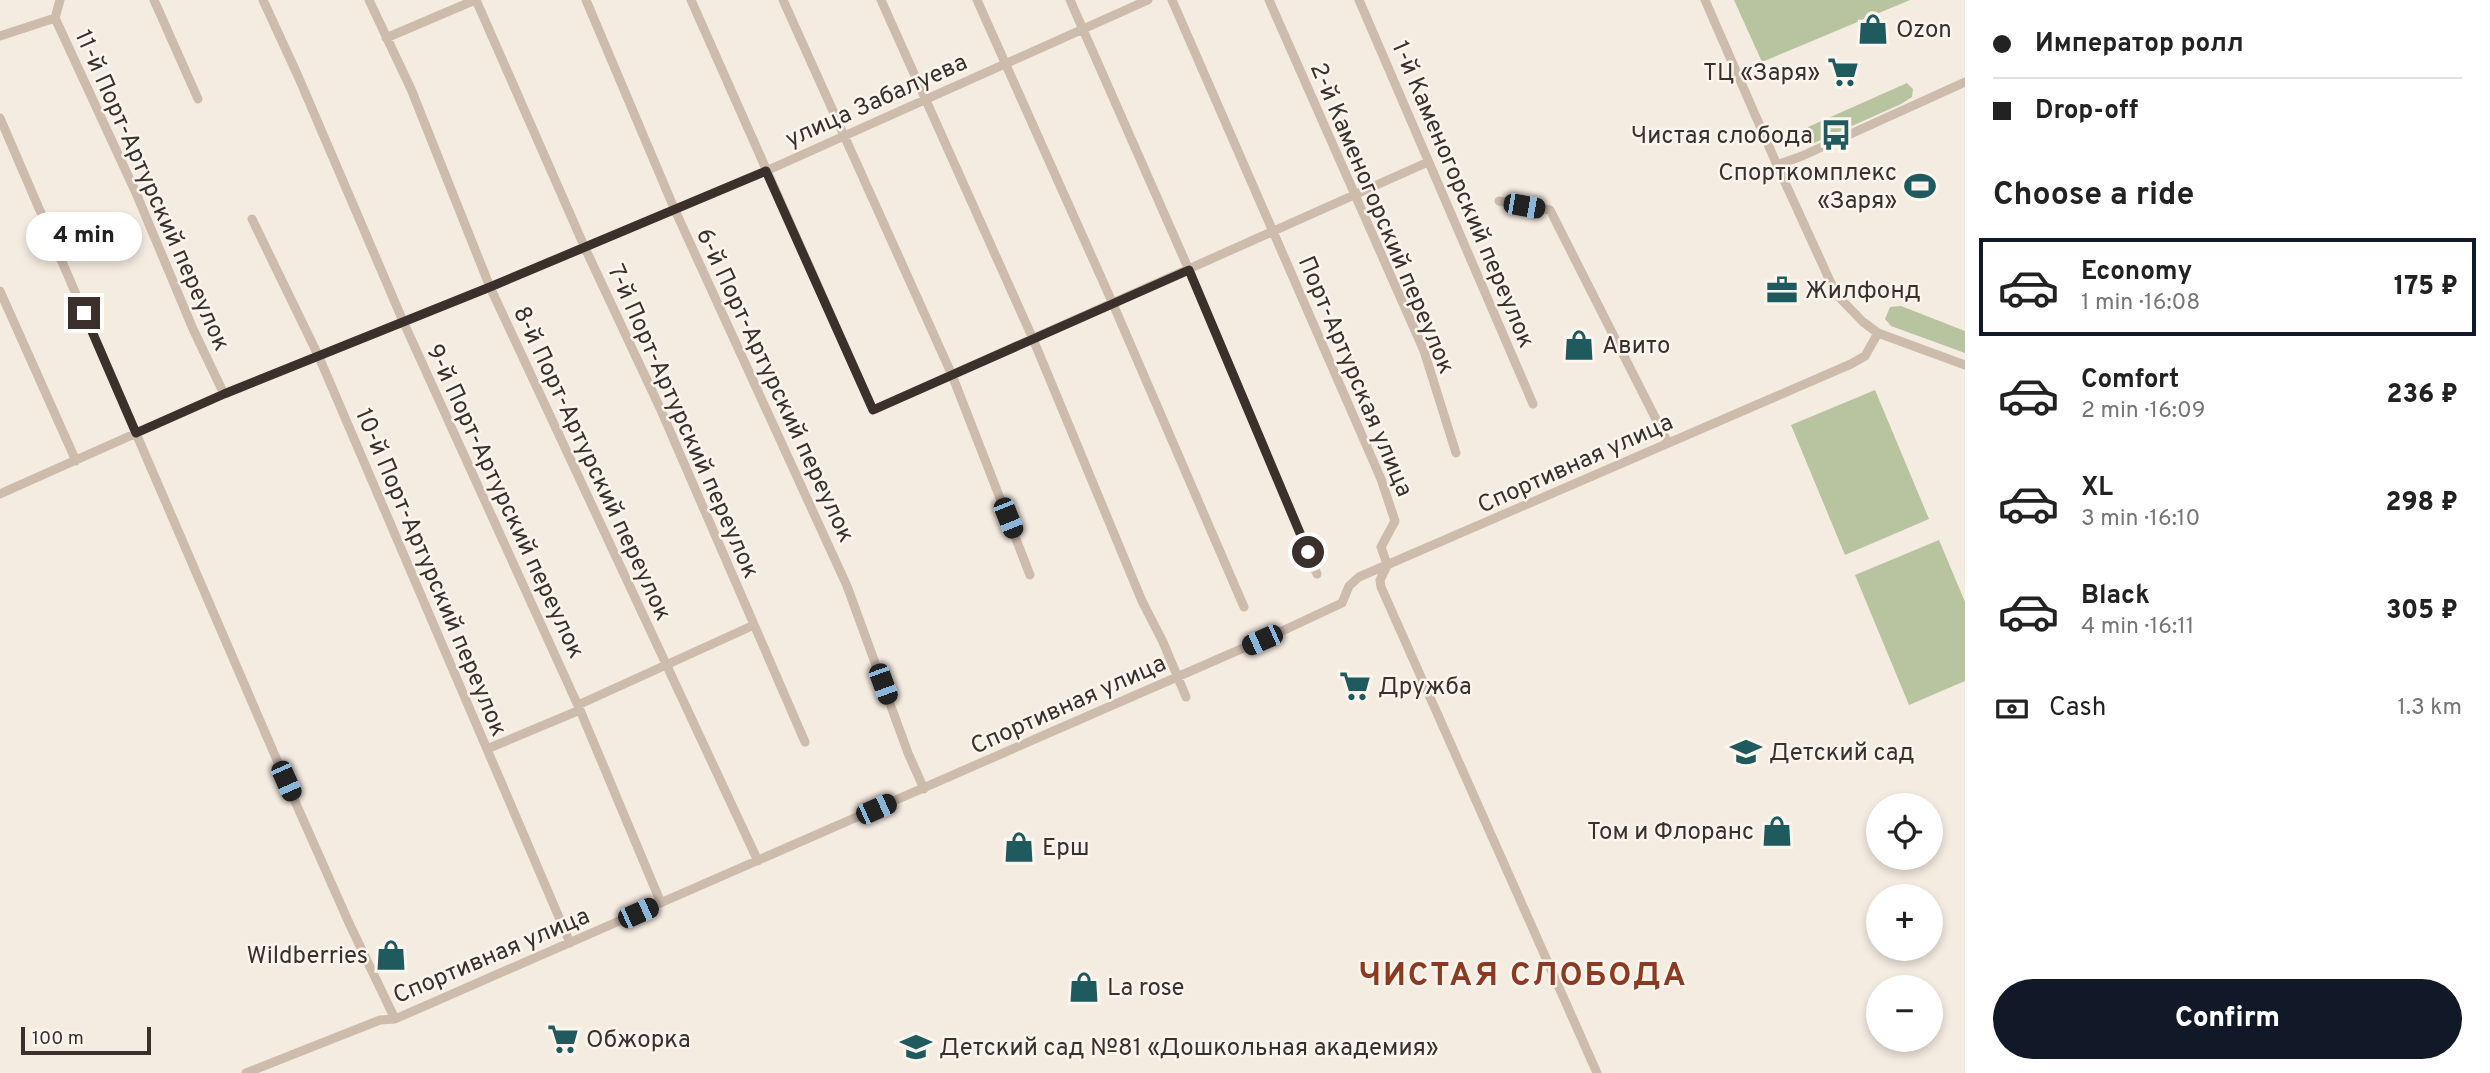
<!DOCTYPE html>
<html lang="en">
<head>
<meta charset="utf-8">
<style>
  :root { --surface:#fff; --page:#f6f6f6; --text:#222; --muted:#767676; --line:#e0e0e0; --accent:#111827 }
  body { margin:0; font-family:Overpass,sans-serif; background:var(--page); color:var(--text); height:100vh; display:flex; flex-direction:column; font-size:26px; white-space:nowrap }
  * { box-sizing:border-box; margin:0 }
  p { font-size:23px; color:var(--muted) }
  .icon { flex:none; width:38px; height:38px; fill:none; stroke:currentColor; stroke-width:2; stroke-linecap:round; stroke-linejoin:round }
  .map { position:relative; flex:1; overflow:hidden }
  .details { display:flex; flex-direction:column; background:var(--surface); width:525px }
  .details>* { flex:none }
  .hud { display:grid; align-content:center; height:154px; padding:0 28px; background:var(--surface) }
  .tools { position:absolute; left:1866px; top:793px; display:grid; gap:14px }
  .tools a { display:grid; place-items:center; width:77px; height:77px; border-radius:50%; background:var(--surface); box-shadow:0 4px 10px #0003; font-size:35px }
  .scale { position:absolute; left:21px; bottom:18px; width:130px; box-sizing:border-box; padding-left:7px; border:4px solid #3b302b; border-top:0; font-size:19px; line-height:24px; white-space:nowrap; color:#3b302b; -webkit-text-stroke:5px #fbf5ee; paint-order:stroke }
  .end { position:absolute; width:32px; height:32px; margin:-16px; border:9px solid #3b302b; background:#fff; box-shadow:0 0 0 4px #fff }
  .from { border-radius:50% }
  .bubble { position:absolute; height:49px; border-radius:24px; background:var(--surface); box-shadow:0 4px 10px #0003; font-size:23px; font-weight:800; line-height:49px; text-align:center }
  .car { position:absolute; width:21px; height:42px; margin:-21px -10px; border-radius:9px; box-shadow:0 0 5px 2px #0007; background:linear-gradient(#222 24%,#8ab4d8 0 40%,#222 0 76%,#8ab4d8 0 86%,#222 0) }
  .hud b { display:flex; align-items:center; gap:24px; height:66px; font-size:26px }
  .hud b+b { border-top:2px solid var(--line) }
  .hud i { width:18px; height:18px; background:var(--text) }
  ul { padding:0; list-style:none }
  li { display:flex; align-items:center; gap:21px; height:98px; margin:0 14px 10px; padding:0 14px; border:4px solid transparent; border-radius:0px }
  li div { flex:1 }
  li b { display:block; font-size:26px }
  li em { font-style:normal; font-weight:800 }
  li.selected { border-color:var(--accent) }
  li>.icon { width:63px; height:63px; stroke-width:1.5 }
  h2 { padding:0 28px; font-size:32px; line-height:84px }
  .pay { display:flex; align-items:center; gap:18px; height:77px; padding:0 28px; font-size:26px }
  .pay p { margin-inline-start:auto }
  .cta { display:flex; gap:14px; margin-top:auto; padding:14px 28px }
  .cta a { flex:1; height:80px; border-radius:42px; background:var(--accent); color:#fff; font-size:28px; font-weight:800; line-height:80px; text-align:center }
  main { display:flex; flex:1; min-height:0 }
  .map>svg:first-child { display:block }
</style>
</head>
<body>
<main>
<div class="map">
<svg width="1965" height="1073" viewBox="0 0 1965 1073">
  <rect width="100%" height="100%" fill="#f4ebe1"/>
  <path fill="#b8c4a0" d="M1734 0H1910L1762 62Z
    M1907 83 1913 89 1912 97 1901 104 1814 143 1806 145 1800 137 1808 127Z
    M1901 306 1965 331V353L1891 326 1885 319 1890 307Z
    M1875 390 1929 519 1845 555 1791 425Z
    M1939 540 1965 602V681L1909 705 1855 575Z"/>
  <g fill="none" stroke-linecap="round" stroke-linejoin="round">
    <path stroke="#cdbbac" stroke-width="9" d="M60 0 55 18 136 193 193 329 224 394
      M154 0 198 99
      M263 0 298 76 403 321 580 710 661 903
      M369 0 411 89 490 287 758 861
      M476 0 585 248 660 408 805 742
      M586 0 674 208 847 586 908 753 924 789
      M691 0 873 410 1428 162
      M783 0 952 375 1030 575
      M881 0 1033 339 1142 601 1163 642 1186 697
      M977 0 1113 304 1244 607
      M1070 0 1189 270 1317 574
      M1172 0 1381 479 1395 521 1381 547 1387 564
      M1269 0 1424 351 1456 453
      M1359 0 1533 404
      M1705 0 1777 165 1836 294 1863 322 1878 333 1965 365
      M0 36 55 18
      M386 38 475 0
      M0 118 286 781 349 923 395 1019
      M1777 165 1802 156 1965 82
      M1499 201 1550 210 1668 443
      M252 219 319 357 570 943
      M0 291 76 461
      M0 494 224 394 490 287 766 171 1148 0
      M1387 566 1380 580 1381 587 1597 1073
      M578 705 754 625
      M487 749 580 710
      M246 1073 380 1020 395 1019 1280 632 1342 603 1349 586 1359 577 1851 364 1865 356 1878 333"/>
  </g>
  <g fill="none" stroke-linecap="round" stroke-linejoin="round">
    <path stroke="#3b302b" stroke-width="9" d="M84 313 136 433 224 394 490 287 766 171 873 410 1189 270 1308 552"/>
  </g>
  <defs>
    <symbol id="shop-bare" viewBox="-9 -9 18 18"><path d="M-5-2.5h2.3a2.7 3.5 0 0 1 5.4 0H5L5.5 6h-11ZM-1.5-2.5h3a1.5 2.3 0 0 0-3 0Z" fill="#1f5a5e" stroke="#fbf5ee" stroke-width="2.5" paint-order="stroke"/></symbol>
    <symbol id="supermarket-bare" viewBox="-9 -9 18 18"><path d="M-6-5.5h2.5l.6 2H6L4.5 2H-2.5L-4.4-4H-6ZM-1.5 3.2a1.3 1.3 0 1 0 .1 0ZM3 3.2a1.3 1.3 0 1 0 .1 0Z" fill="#1f5a5e" stroke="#fbf5ee" stroke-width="2.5" paint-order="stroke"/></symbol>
    <symbol id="bus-bare" viewBox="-9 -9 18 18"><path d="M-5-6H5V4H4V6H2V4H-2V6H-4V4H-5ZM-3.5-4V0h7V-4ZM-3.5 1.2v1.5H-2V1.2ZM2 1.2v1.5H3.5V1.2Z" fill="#1f5a5e" stroke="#fbf5ee" stroke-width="2.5" paint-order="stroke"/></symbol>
    <symbol id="stadium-bare" viewBox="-9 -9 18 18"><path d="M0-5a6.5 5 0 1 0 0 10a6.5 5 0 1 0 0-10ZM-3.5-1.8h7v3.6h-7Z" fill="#1f5a5e" stroke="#fbf5ee" stroke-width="2.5" paint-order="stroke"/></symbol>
    <symbol id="office-bare" viewBox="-9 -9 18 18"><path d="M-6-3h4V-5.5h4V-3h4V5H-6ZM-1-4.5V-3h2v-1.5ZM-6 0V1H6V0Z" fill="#1f5a5e" stroke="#fbf5ee" stroke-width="2.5" paint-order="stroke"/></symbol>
    <symbol id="school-bare" viewBox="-9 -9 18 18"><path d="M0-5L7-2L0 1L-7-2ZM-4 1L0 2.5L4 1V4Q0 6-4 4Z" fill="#1f5a5e" stroke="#fbf5ee" stroke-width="2.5" paint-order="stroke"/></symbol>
  </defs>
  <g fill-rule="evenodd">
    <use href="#shop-bare" x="1851" y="7" width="44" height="44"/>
    <use href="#supermarket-bare" x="1821" y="50" width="44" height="44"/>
    <use href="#bus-bare" x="1814" y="113" width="44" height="44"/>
    <use href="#stadium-bare" x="1898" y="164" width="44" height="44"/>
    <use href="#office-bare" x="1760" y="268" width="44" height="44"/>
    <use href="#shop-bare" x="1557" y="323" width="44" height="44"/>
    <use href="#supermarket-bare" x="1333" y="664" width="44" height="44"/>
    <use href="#school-bare" x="1724" y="730" width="44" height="44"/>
    <use href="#shop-bare" x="1755" y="809" width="44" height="44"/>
    <use href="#shop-bare" x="997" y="825" width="44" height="44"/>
    <use href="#shop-bare" x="369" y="933" width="44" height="44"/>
    <use href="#shop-bare" x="1062" y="965" width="44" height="44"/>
    <use href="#supermarket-bare" x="541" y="1017" width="44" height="44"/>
    <use href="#school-bare" x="894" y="1025" width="44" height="44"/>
  </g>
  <g text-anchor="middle" stroke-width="5" stroke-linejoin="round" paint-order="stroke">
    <g font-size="24" fill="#3b302b" stroke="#fbf5ee" text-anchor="start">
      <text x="1896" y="37">Ozon</text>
      <text x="1820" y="80" text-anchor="end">ТЦ «Заря»</text>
      <text x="1813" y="143" text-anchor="end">Чистая слобода</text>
      <text x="1897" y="180" text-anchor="end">Спорткомплекс<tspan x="1897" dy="28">«Заря»</tspan></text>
      <text x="1805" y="298">Жилфонд</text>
      <text x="1602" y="353">Авито</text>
      <text x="1378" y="694">Дружба</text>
      <text x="1769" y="760">Детский сад</text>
      <text x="1754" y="839" text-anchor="end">Том и Флоранс</text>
      <text x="1042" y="855">Ерш</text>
      <text x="368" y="963" text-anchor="end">Wildberries</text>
      <text x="1107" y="995">La rose</text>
      <text x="586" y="1047">Обжорка</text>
      <text x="939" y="1055">Детский сад №81 «Дошкольная академия»</text>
    </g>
    <g font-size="24" fill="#3b302b" stroke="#fbf5ee">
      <text transform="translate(876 100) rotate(-24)" y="8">улица Забалуева</text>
      <text transform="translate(153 190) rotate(66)" y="8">11-й Порт-Артурский переулок</text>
      <text transform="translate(1464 194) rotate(67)" y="8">1-й Каменогорский переулок</text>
      <text transform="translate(1383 218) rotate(67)" y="8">2-й Каменогорский переулок</text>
      <text transform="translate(1356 376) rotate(67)" y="8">Порт-Артурская улица</text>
      <text transform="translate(776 385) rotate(65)" y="8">6-й Порт-Артурский переулок</text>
      <text transform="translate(684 421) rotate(66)" y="8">7-й Порт-Артурский переулок</text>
      <text transform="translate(593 463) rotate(65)" y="8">8-й Порт-Артурский переулок</text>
      <text transform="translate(1575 463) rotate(-24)" y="8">Спортивная улица</text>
      <text transform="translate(506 501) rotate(65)" y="8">9-й Порт-Артурский переулок</text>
      <text transform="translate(432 572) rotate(67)" y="8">10-й Порт-Артурский переулок</text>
      <text transform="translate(1068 704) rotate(-24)" y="8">Спортивная улица</text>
      <text transform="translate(491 955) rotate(-23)" y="8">Спортивная улица</text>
    </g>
    <g font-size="32" font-weight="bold" letter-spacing="2" fill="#8c3b22" stroke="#fbf5ee">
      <text x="1523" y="985">ЧИСТАЯ СЛОБОДА</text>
    </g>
  </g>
</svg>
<div class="tools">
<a><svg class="icon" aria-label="locate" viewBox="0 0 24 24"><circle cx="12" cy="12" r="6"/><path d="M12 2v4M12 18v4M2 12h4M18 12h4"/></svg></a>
<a>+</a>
<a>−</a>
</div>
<div class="scale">100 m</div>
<i class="end from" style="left:1308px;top:552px"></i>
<i class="end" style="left:84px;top:313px"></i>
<div class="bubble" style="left:26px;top:212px;width:116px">4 min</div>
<i class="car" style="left:1524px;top:206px;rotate:100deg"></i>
<i class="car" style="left:1008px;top:518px;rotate:158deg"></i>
<i class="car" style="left:1262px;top:640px;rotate:246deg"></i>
<i class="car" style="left:883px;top:684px;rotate:160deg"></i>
<i class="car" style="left:286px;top:781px;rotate:156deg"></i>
<i class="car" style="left:876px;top:809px;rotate:66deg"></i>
<i class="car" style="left:638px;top:913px;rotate:66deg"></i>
</div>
<section class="details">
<div class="hud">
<b><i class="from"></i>Император ролл</b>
<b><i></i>Drop-off</b>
</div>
<h2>Choose a ride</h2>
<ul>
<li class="selected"><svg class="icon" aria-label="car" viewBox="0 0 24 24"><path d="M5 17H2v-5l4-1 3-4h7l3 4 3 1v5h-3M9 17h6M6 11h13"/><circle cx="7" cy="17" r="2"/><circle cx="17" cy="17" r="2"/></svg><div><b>Economy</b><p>1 min · 16:08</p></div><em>175 ₽</em></li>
<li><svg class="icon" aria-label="car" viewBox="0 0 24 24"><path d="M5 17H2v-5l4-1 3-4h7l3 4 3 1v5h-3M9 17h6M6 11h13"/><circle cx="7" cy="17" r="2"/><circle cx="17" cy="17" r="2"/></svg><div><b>Comfort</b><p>2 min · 16:09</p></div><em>236 ₽</em></li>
<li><svg class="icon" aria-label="car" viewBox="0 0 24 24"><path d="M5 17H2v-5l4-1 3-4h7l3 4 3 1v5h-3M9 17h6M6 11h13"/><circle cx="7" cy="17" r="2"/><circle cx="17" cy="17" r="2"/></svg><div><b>XL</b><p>3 min · 16:10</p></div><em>298 ₽</em></li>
<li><svg class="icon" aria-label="car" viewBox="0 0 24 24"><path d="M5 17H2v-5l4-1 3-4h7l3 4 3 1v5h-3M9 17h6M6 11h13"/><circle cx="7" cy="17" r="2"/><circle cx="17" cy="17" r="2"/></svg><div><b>Black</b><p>4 min · 16:11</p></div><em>305 ₽</em></li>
</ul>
<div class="pay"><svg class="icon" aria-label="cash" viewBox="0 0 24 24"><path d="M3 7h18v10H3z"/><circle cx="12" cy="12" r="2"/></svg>Cash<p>1.3 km</p></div>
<div class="cta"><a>Confirm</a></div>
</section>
</main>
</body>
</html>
